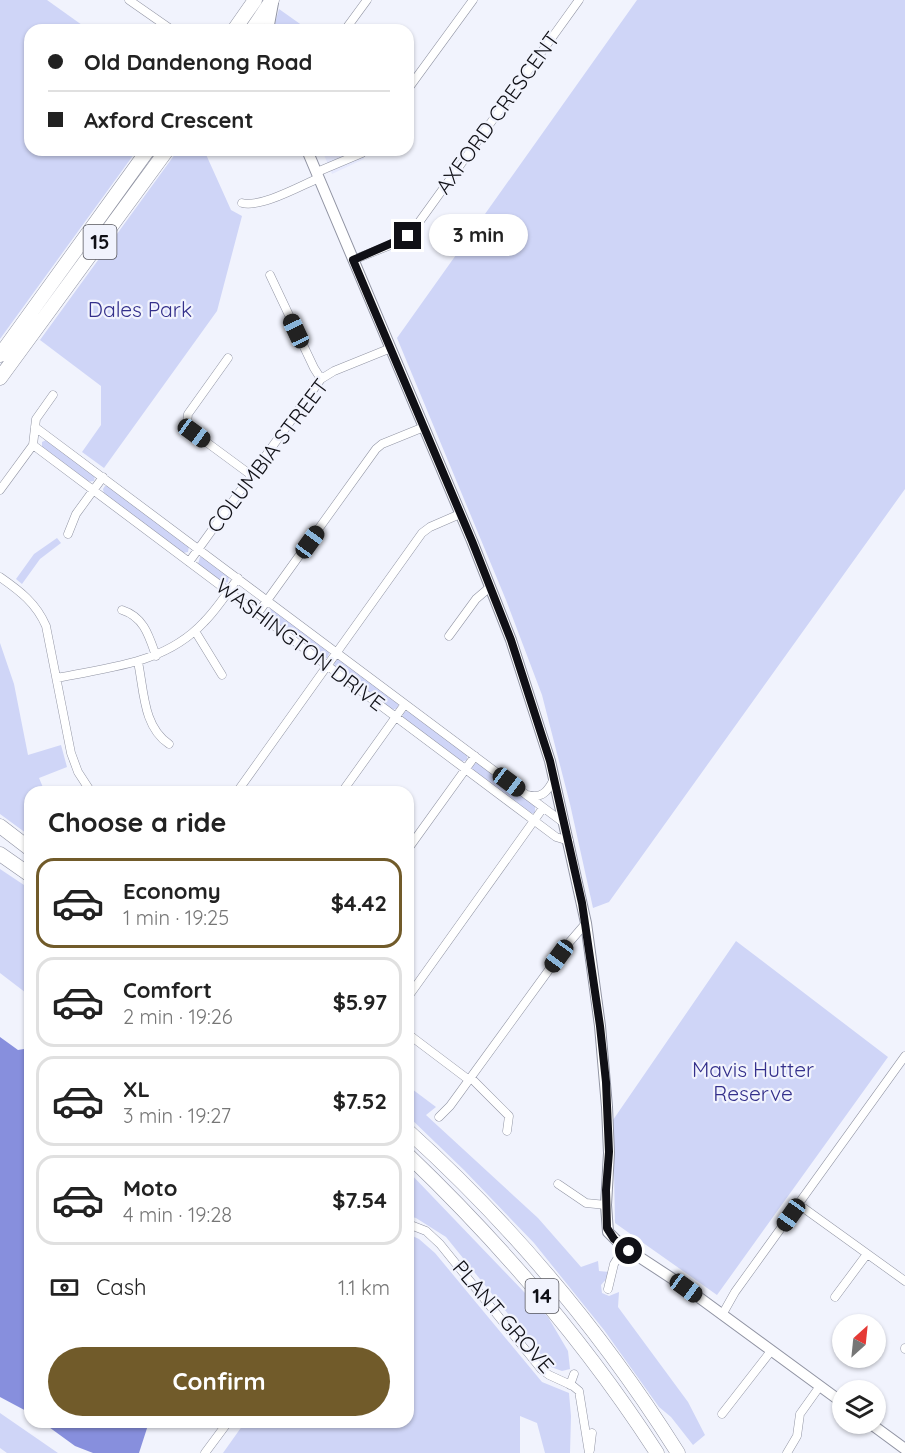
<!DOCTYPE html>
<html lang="en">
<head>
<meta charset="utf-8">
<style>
  :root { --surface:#fff; --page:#f6f6f6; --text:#222; --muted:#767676; --line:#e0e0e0; --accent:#715b2a }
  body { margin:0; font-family:Quicksand,sans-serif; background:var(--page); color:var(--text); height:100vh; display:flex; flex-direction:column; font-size:22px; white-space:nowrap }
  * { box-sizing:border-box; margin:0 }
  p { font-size:20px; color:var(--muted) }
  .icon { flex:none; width:33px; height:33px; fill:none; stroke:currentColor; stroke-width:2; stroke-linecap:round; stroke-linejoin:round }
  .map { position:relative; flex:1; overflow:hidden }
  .drawer { position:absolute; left:24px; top:786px; width:390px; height:642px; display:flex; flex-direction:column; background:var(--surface); border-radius:18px; box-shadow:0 2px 4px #0004 }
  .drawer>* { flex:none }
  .hud { position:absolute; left:24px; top:24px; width:390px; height:132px; border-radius:18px; box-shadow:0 2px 4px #0004; display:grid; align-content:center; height:132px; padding:0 24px; background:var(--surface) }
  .needle { width:39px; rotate:27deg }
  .tools { position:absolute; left:832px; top:1314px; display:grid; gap:12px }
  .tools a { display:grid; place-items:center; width:54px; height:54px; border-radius:50%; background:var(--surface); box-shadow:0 2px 4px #0004; font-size:30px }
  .end { position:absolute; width:27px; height:27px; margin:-14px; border:8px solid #101016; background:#fff; box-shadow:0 0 0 3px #fff }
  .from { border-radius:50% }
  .bubble { position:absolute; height:42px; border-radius:21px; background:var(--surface); box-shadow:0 2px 4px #0004; font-size:20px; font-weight:700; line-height:42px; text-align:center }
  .car { position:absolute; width:18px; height:36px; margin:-18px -9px; border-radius:8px; box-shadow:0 0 4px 2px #0007; background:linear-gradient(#222 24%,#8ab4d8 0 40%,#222 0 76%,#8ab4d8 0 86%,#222 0) }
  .hud b { display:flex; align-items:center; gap:21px; height:57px; font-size:22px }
  .hud b+b { border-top:2px solid var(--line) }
  .hud i { width:15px; height:15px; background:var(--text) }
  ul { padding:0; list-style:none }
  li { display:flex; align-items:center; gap:18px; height:90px; margin:0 12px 9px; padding:0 12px; border:3px solid var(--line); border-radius:18px }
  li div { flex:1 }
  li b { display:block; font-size:22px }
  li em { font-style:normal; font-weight:700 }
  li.on { border-color:var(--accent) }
  li>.icon { width:54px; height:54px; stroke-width:1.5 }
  h2 { padding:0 24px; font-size:27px; line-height:72px }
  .pay { display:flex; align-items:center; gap:15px; height:66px; padding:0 24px; font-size:22px }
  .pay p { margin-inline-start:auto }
  .action { display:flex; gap:12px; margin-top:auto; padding:12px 24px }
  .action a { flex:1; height:69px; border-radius:36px; background:var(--accent); color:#fff; font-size:24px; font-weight:700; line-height:69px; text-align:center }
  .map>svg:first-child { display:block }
</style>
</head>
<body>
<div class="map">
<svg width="905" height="1453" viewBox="0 0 905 1453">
  <rect width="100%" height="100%" fill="#f1f3fd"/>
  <path fill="#e6e9fd" d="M322 150H360L364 159 332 174Z"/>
  <path fill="#cfd5f7" d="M0 0H47L89 30H30V150H137L0 339Z
    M637 0H905V489L609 902 593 908 570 804 542 695 506 600 397 338Z
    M279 9 303 26 300 30H273Z
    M178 150H204L231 210 242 216 217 311 104 468 82 452 101 425V386L40 340Z
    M46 440 95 476 94 481 87 482 42 447V442Z
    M105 486H111L189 546 188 552 183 553 104 494 103 489Z
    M57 538 61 543 40 559 22 584 16 579 34 554Z
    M200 557H204L229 576 228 582 223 583 198 564Z
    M273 608 328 650 330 652 327 658H322L267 616V611Z
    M0 643 14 684 28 755 61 745 67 767 39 778 45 792H30V836L0 814Z
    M338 659 398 703V708L392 710 335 667 334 663Z
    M406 711 410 712 467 754V760L461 762 403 719V713Z
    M476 763H479L535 806V813L530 814 472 770V766Z
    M0 869 30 889V996L0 973Z
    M736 941 888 1057 717 1295 615 1223 613 1120Z
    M408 1086 436 1107 426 1115 538 1218 581 1267 598 1261 599 1271 609 1272 608 1277 601 1285 602 1293 609 1296 619 1292 618 1307 688 1402 705 1435 693 1445 671 1417 659 1407 604 1330 534 1243 464 1170 408 1116Z
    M408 1171 548 1317 568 1351 570 1369 562 1371 551 1367 446 1237 416 1218 408 1216Z
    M408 1234 419 1239 435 1253 542 1382 569 1393 571 1416 570 1453H545L537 1423 520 1416V1453H223L245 1422H408Z
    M0 1413 58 1453H7L0 1448Z"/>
  <path fill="#878fdd" d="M0 1037 18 1050 30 1048V1413L0 1397Z
    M42 1422H149L139 1453H93L75 1446Z"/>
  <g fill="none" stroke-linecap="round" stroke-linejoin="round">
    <defs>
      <path id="street" d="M129 0 172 30
        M345 30 367 0
        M408 89 473 0
        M317 172 362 153 364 150
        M242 203C261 208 300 186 319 178
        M353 260 398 242 412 232 579 0
        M270 275 314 368 321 379
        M228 358 188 414 187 423 194 433 251 475
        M35 427 564 823
        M33 445 556 837 569 841
        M0 490 33 445 36 419 53 395
        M68 534 76 514 103 477
        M189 562 321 379 334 371 391 348
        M0 577C20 591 36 603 46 626L71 753 78 772 91 792
        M122 610C144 617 149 636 156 656
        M258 613 376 449 382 444 424 427
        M195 631 222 675
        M449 636 476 599 490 587
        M138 662C144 690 143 727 169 744
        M57 678C110 667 165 664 204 622 217 609 227 593 238 578
        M237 792 422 533 430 527 460 514
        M342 792 405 704
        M528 795C542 799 548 791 554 779
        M408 849 475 756
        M408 997 543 808
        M408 1034 469 1080
        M471 1078 509 1116 507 1131
        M439 1117 450 1106 567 945 586 923
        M558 1184 586 1203 606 1205
        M798 1204 905 1281
        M408 1224 426 1231 440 1244 541 1369 549 1375 573 1386 579 1391 589 1453
        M608 1289 614 1264 624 1248
        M835 1297 867 1254
        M722 1315 735 1292 905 1056
        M905 1349V1348
        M570 1385 574 1374
        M722 1414 771 1351
        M590 1450 592 1433
        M205 1453 228 1422
        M787 1453 797 1436 800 1414 820 1386"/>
      <path id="secondary" d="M268 30 273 3
        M307 150 472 541 511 640 550 761 586 923 600 1026 607 1107 609 1153 606 1205 608 1232 621 1245 682 1285 843 1403
        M871 1424 905 1449"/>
      <path id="highway" d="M234 30 255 0
        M252 30 272 0
        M0 355 148 150
        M0 378 167 150
        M0 826 30 849
        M0 854 30 875
        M408 1131C512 1225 603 1334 678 1453
        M408 1155C502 1245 586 1343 657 1453"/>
    </defs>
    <use href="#street" stroke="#9194a3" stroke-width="9"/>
    <use href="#secondary" stroke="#9194a3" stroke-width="12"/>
    <use href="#highway" stroke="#9194a3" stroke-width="15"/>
    <use href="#street" stroke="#fff" stroke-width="8"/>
    <use href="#secondary" stroke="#fff" stroke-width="10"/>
    <use href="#highway" stroke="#fff" stroke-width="14"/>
  </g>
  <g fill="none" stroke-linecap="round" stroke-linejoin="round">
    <path stroke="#101016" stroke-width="8" d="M408 236 353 260 472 541 511 640 550 761 582 903 600 1026 606 1082 609 1152 606 1190 607 1228 614 1239 629 1251"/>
  </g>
  <g text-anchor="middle" stroke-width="4.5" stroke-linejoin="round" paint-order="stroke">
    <g fill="#f1f3fd" stroke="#54545b" stroke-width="1.5">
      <rect x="83.5" y="225" width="33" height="34" rx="4.5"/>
      <rect x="525.5" y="1279" width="33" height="34" rx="4.5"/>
    </g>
    <g font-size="20" font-weight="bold" fill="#101016">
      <text x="100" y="249">15</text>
      <text x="542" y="1303">14</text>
    </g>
    <g font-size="21" fill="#101016" stroke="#f1f3fd">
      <text transform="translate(498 113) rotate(-54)" y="7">AXFORD CRESCENT</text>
      <text transform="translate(268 456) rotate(-53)" y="7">COLUMBIA STREET</text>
      <text transform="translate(300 645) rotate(37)" y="7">WASHINGTON DRIVE</text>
      <text transform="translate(503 1317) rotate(49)" y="7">PLANT GROVE</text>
    </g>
    <g font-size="21" fill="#34308b" stroke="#f1f3fd">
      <text x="140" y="317">Dales Park</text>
      <text x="753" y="1077">Mavis Hutter<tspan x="753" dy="24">Reserve</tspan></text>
    </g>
  </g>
</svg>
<div class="tools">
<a><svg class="needle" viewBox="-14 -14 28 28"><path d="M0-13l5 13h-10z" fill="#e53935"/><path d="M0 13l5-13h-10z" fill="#767676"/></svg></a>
<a><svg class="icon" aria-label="layers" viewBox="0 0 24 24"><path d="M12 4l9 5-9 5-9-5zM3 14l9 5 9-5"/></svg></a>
</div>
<i class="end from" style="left:629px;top:1251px"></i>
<i class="end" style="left:408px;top:236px"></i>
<div class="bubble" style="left:429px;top:214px;width:99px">3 min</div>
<i class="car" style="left:296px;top:331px;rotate:335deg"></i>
<i class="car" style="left:194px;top:433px;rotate:126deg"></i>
<i class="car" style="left:310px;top:542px;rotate:36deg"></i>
<i class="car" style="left:509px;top:782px;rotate:127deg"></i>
<i class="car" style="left:559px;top:956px;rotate:216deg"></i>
<i class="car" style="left:791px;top:1215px;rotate:215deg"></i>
<i class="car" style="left:686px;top:1288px;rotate:126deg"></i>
<div class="hud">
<b><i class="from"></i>Old Dandenong Road</b>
<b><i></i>Axford Crescent</b>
</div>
<section class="drawer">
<h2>Choose a ride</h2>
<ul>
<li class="on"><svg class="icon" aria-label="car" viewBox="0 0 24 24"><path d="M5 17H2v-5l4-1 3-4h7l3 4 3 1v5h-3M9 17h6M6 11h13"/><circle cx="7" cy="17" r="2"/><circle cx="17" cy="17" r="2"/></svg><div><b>Economy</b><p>1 min · 19:25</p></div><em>$4.42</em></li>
<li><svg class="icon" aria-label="car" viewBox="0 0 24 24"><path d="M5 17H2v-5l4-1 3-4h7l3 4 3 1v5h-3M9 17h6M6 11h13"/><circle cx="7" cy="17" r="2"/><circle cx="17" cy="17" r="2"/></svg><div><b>Comfort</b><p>2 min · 19:26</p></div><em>$5.97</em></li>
<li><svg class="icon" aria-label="car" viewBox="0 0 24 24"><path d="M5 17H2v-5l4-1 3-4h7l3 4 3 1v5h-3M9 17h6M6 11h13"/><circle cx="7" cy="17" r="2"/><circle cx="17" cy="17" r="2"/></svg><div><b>XL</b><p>3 min · 19:27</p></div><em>$7.52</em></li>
<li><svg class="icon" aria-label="car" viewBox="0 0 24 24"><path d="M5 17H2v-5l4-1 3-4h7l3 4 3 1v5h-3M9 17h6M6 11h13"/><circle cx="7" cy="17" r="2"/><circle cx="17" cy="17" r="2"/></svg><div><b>Moto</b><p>4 min · 19:28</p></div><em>$7.54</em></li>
</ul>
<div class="pay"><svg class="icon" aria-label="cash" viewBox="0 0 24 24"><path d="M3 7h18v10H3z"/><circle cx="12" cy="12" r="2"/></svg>Cash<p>1.1 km</p></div>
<div class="action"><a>Confirm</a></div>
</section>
</div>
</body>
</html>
